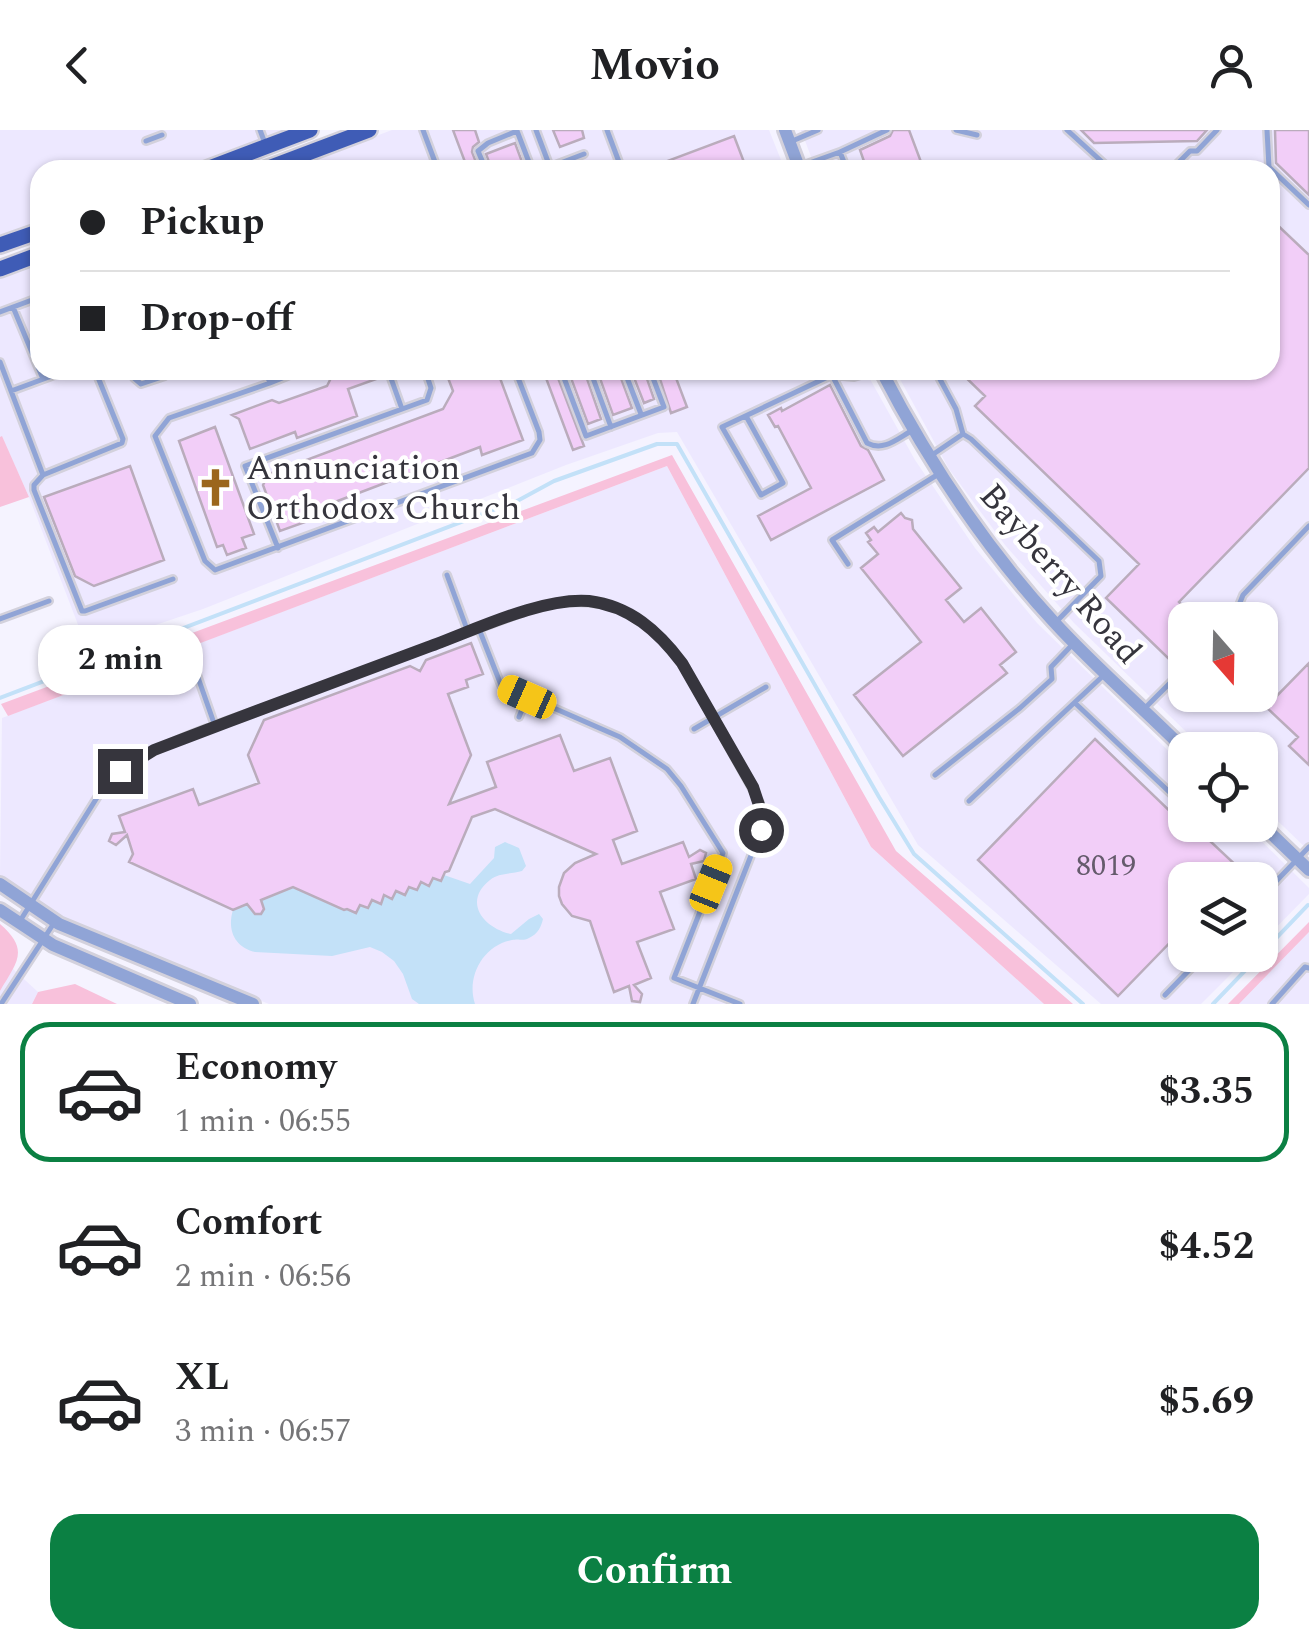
<!DOCTYPE html>
<html lang="en">
<head>
<meta charset="utf-8">
<style>
  :root { --surface:#fff; --page:#f2f2f2; --text:#202124; --muted:#757577; --line:#e0e0e0; --accent:#0b8043 }
  body { margin:0; font-family:Spectral,serif; background:var(--page); color:var(--text); height:100vh; display:flex; flex-direction:column; font-size:38px; white-space:nowrap }
  * { box-sizing:border-box; margin:0 }
  p { font-size:32px; color:var(--muted) }
  .icon { flex:none; width:55px; height:55px; fill:none; stroke:currentColor; stroke-width:2; stroke-linecap:round; stroke-linejoin:round }
  .map { position:relative; height:874px; overflow:hidden }
  .details { display:flex; flex-direction:column; background:var(--surface); flex:1 }
  .details>* { flex:none }
  .hud { position:absolute; left:30px; top:30px; width:1250px; height:220px; border-radius:30px; box-shadow:0 2px 8px #0004; display:grid; align-content:center; height:220px; padding:0 50px; background:var(--surface) }
  .needle { width:65px; rotate:160deg }
  .fabs { position:absolute; left:1168px; top:472px; display:grid; gap:20px }
  .fabs a { display:grid; place-items:center; width:110px; height:110px; border-radius:20px; background:var(--surface); box-shadow:0 2px 8px #0004; font-size:50px }
  .end { position:absolute; width:45px; height:45px; margin:-22px; border:12px solid #36353d; background:#fff; box-shadow:0 0 0 5px #fff }
  .from { border-radius:50% }
  .bubble { position:absolute; height:70px; border-radius:30px; background:var(--surface); box-shadow:0 2px 8px #0004; font-size:32px; font-weight:700; line-height:70px; text-align:center }
  .car { position:absolute; width:30px; height:60px; margin:-30px -15px; border-radius:12px; box-shadow:0 0 8px 2px #0007; background:linear-gradient(#f5c518 24%,#345 0 40%,#f5c518 0 76%,#345 0 86%,#f5c518 0) }
  .hud b { display:flex; align-items:center; gap:35px; height:95px; font-size:38px }
  .hud b+b { border-top:2px solid var(--line) }
  .hud i { width:25px; height:25px; background:var(--text) }
  ul { padding:18px 0 0; list-style:none }
  li { display:flex; align-items:center; gap:30px; height:140px; margin:0 20px 15px; padding:0 30px; border:5px solid transparent; border-radius:30px }
  li div { flex:1 }
  li b { display:block; font-size:38px }
  li em { font-style:normal; font-weight:700 }
  li.current { border-color:var(--accent) }
  li>.icon { width:90px; height:90px; stroke-width:1.5 }
  .action { display:flex; gap:20px; margin-top:auto; padding:20px 50px }
  .action a { flex:1; height:115px; border-radius:30px; background:var(--accent); color:#fff; font-size:40px; font-weight:700; line-height:115px; text-align:center }
  header { display:flex; justify-content:space-between; align-items:center; height:130px; padding:0 50px; background:var(--surface); font-size:45px; font-weight:700 }
  .map>svg:first-child { display:block }
</style>
</head>
<body>
<header><svg class="icon" aria-label="back" viewBox="0 0 24 24"><path d="M15 5l-7 7 7 7"/></svg>Movio<svg class="icon" aria-label="person" viewBox="0 0 24 24"><circle cx="12" cy="8" r="4"/><path d="M4 21q1-7 8-7t8 7"/></svg></header>
<div class="map">
<svg width="1309" height="874" viewBox="0 0 1309 874">
  <rect width="100%" height="100%" fill="#f5f3ff"/>
  <path fill="#ede8ff" fill-rule="evenodd" d="M0 0H292L186 40H40V94L0 109Z
    M392 0H769L785 40H285Z
    M801 0H1309V721L1260 674V620H1205L1074 493 1005 415 949 339 895 240H1270V40H816ZM1185 490H1260V565H1185Z
    M40 132V240H865L915 330 975 418 1037 493 1185 637V695H1245L1309 758V764L1260 814V750H1185V825H1250L1201 874H1101L918 715 677 302 658 303 566 335 203 479 87 518 29 367 2 307H0V147Z
    M667 336 871 717 1044 874H269L97 804 50 780 0 745 2 588Z
    M1309 802V874H1239Z
    M13 839 38 862 32 874H0V861Z"/>
  <path fill="#f8c1db" d="M2 306 29 367 0 377V307Z
    M672 325 896 721 1073 874H1044L871 717 667 336 8 586 1 574Z
    M1309 792V802L1239 874H1228Z
    M0 794C30 820 17 832 0 861Z
    M75 854 117 874H32L38 862Z"/>
  <path fill="#c3e1f8" d="M505 712 519 718 526 736 522 741C512 744 498 743 490 750 462 772 484 798 511 804L529 789 539 784 543 789C541 797 538 804 529 808 521 812 521 808 512 810 483 815 466 847 475 874H419L412 869 403 844 394 831 382 822 370 817 332 826 255 822C234 817 227 799 233 780L252 773 253 783 261 784 264 777 258 771 293 757 343 780 347 779 356 783 360 775 368 778 372 770 380 774 384 765 392 769 396 761 405 765 409 757 417 760 421 752 429 756 433 748 441 751 444 745 470 754 494 728 495 717Z"/>
  <g fill="none" stroke-linecap="round" stroke-linejoin="round">
    <path stroke="#c3e1f8" stroke-width="4" d="M0 568 519 370 554 351 657 314H677L879 667 914 724 1083 874
      M1213 874 1308 775"/>
  </g>
  <path fill="#f2cef8" stroke="#baacbc" stroke-width="2.5" d="M453 0H475L479 12 473 17 472 22 479 40H468Z
    M553 0H582L584 8 560 17Z
    M893 0H909L924 40H867L860 20 890 6Z
    M1081 0H1207L1197 11 1094 13Z
    M1275 0H1309V65L1276 33Z
    M734 6 747 40H646V39Z
    M515 13 525 40H492L486 24Z
    M1270 88 1309 125V338L1179 472 1196 490H1185V513L1169 529 1106 468 1139 434 975 276 985 266 958 240H1270Z
    M330 240H376L379 248 348 259 357 286 297 308 295 302 250 319 239 289 232 285 272 270 279 273 327 256 332 246Z
    M445 240H497L523 310 482 325 480 317 319 378 322 386 280 401 263 355 269 344 443 279 453 261Z
    M543 240H555L584 316 573 320Z
    M568 240H584L601 289 588 294Z
    M597 240H618L632 278 613 285Z
    M631 240H644L654 269 644 273Z
    M657 240H673L687 277 671 283Z
    M830 255 861 316 868 320 884 350 771 410 758 386 811 358 778 296 775 297 768 285 781 278 782 281Z
    M215 297 254 404 242 408 246 418 227 425 223 415 217 417 179 311Z
    M130 336 164 430 94 456 75 446 44 367Z
    M901 383 905 388 912 390 913 399 961 458 946 470 964 492 981 478 1016 522 1000 535 1007 543 903 626 854 565 921 512 861 438 878 424 868 412 871 410 866 403 874 397 878 402Z
    M471 513 483 544 466 550 468 557 448 564 471 625 449 674 496 657 487 632 560 605 574 641 610 628 637 701 613 710 622 734 683 712 689 727 700 720 706 723 704 731 691 734 696 749 660 762 674 799 637 812 651 848 634 855 642 864 640 872 632 871 629 856 614 862 590 791 572 786 562 774 559 766V757L564 743 575 733 596 724 495 679 472 687 449 741 445 742 441 751 433 748 429 756 421 752 417 760 409 757 405 765 396 761 392 769 384 765 381 774 372 770 368 778 360 775 356 783 347 779 344 780 293 757 261 770 264 779 261 784H255L247 774 233 780 129 732 133 724 127 705 116 715 109 711 112 704 125 702 119 686 193 659 199 675 259 653 248 625 264 590 410 536 420 541 426 530Z
    M1309 533V635L1289 616 1298 607 1266 577Z
    M1095 609 1179 690 1185 684V695H1193L1241 740 1231 750H1185V797L1118 866 978 730Z"/>
  <g fill="none" stroke-linecap="round" stroke-linejoin="round">
    <defs>
      <path id="service" d="M260 0 266 16
        M423 0 438 40
        M536 0 550 37 584 24
        M607 0 622 40
        M956 0 977 5
        M1067 0 1111 40
        M1267 0 1269 37 1309 75
        M146 11 162 5
        M790 12 818 0
        M840 22 887 0
        M801 36 840 22 847 40
        M486 40 478 21 488 13 517 1 532 40
        M1171 40 1190 21H1197L1217 0
        M13 177 43 249
        M0 182 40 167
        M0 232 43 345 122 313 123 309 95 240
        M131 240 134 248 141 254 165 246 166 240
        M265 240 270 253 169 288 155 306 205 431 215 440 532 323 540 310 539 302 515 240
        M388 240 402 279
        M561 240 586 306 664 277 650 240
        M590 240 611 297
        M624 240 641 284
        M832 245 867 313C884 322 898 308 913 300
        M270 253 302 240
        M11 261 68 240
        M746 286 783 353 761 365 722 297 832 245 854 247 877 240
        M963 304 971 309 1099 431 1101 446 1056 492
        M932 325 963 304 956 279 935 240
        M43 345 34 355V360L82 481H85L173 449
        M278 418 245 336 427 270 431 258 425 240
        M848 434 832 410 937 345
        M447 445 468 502
        M0 489 49 471
        M1233 490 1243 465 1309 396
        M479 499 501 555 620 607 667 639 681 656 723 723 674 848 740 874
        M195 539 215 596
        M1075 573 1180 672 1185 667
        M1145 578 1185 538
        M519 587 527 567
        M694 599 766 557
        M935 645 1020 578 1052 549 1051 537 1072 515
        M969 671 1104 545
        M1260 768 1309 717
        M20 791 103 658C152 610 225 593 288 569 372 538 456 507 540 476 606 464 641 479 682 533L760 673 763 687 761 700 693 874
        M1165 865 1204 825
        M1 874 54 793
        M1272 874 1305 837 1309 838"/>
      <path id="tertiary" d="M785 0 800 40
        M881 240C928 331 984 416 1054 492 1095 537 1142 577 1185 620
        M1260 693 1309 740
        M0 754 59 794 253 874
        M0 780 53 815 190 874"/>
      <path id="primary" d="M204 40 310 0
        M263 40 369 0
        M0 115 40 101
        M0 139 40 124"/>
    </defs>
    <use href="#service" stroke="#d3d1dc" stroke-width="10"/>
    <use href="#tertiary" stroke="#d3d1dc" stroke-width="18"/>
    <use href="#primary" stroke="#d3d1dc" stroke-width="20"/>
    <use href="#service" stroke="#90a4d6" stroke-width="5"/>
    <use href="#tertiary" stroke="#90a4d6" stroke-width="12"/>
    <use href="#primary" stroke="#3f5cb6" stroke-width="15"/>
  </g>
  <g fill="none" stroke-linecap="round" stroke-linejoin="round">
    <path stroke="#36353d" stroke-width="12" d="M120 641 154 620C245 585 336 551 428 517 473 501 541 467 589 471 630 476 658 501 682 533L753 657 763 687 761 700"/>
  </g>
  <defs>
    <symbol id="church-bare" viewBox="-9 -9 18 18"><path d="M-1.2-6h2.4v3.5h3.3v2.4h-3.3V6h-2.4V-.1h-3.3v-2.4h3.3Z" fill="#9b661d" stroke="#fff" stroke-width="2.5" paint-order="stroke"/></symbol>
  </defs>
  <g fill-rule="evenodd">
    <use href="#church-bare" x="188" y="330" width="55" height="55"/>
  </g>
  <g text-anchor="middle" stroke-width="8" stroke-linejoin="round" paint-order="stroke">
    <g font-size="30" fill="#655b6c">
      <text x="1106" y="745">8019</text>
    </g>
    <g font-size="35" fill="#36353d" stroke="#fff" text-anchor="start">
      <text x="246" y="349">Annunciation<tspan x="246" dy="40">Orthodox Church</tspan></text>
    </g>
    <g font-size="35" fill="#36353d" stroke="#fff">
      <text transform="translate(1061 443) rotate(49)" y="12">Bayberry Road</text>
    </g>
  </g>
</svg>
<div class="fabs">
<a><svg class="needle" viewBox="-14 -14 28 28"><path d="M0-13l5 13h-10z" fill="#e53935"/><path d="M0 13l5-13h-10z" fill="#757577"/></svg></a>
<a><svg class="icon" aria-label="locate" viewBox="0 0 24 24"><circle cx="12" cy="12" r="6"/><path d="M12 2v4M12 18v4M2 12h4M18 12h4"/></svg></a>
<a><svg class="icon" aria-label="layers" viewBox="0 0 24 24"><path d="M12 4l9 5-9 5-9-5zM3 14l9 5 9-5"/></svg></a>
</div>
<i class="end from" style="left:761px;top:700px"></i>
<i class="end" style="left:120px;top:641px"></i>
<div class="bubble" style="left:38px;top:495px;width:165px">2 min</div>
<i class="car" style="left:527px;top:567px;rotate:294deg"></i>
<i class="car" style="left:711px;top:754px;rotate:22deg"></i>
<div class="hud">
<b><i class="from"></i>Pickup</b>
<b><i></i>Drop-off</b>
</div>
</div>
<section class="details">
<ul>
<li class="current"><svg class="icon" aria-label="car" viewBox="0 0 24 24"><path d="M5 17H2v-5l4-1 3-4h7l3 4 3 1v5h-3M9 17h6M6 11h13"/><circle cx="7" cy="17" r="2"/><circle cx="17" cy="17" r="2"/></svg><div><b>Economy</b><p>1 min · 06:55</p></div><em>$3.35</em></li>
<li><svg class="icon" aria-label="car" viewBox="0 0 24 24"><path d="M5 17H2v-5l4-1 3-4h7l3 4 3 1v5h-3M9 17h6M6 11h13"/><circle cx="7" cy="17" r="2"/><circle cx="17" cy="17" r="2"/></svg><div><b>Comfort</b><p>2 min · 06:56</p></div><em>$4.52</em></li>
<li><svg class="icon" aria-label="car" viewBox="0 0 24 24"><path d="M5 17H2v-5l4-1 3-4h7l3 4 3 1v5h-3M9 17h6M6 11h13"/><circle cx="7" cy="17" r="2"/><circle cx="17" cy="17" r="2"/></svg><div><b>XL</b><p>3 min · 06:57</p></div><em>$5.69</em></li>
</ul>
<div class="action"><a>Confirm</a></div>
</section>
</body>
</html>
